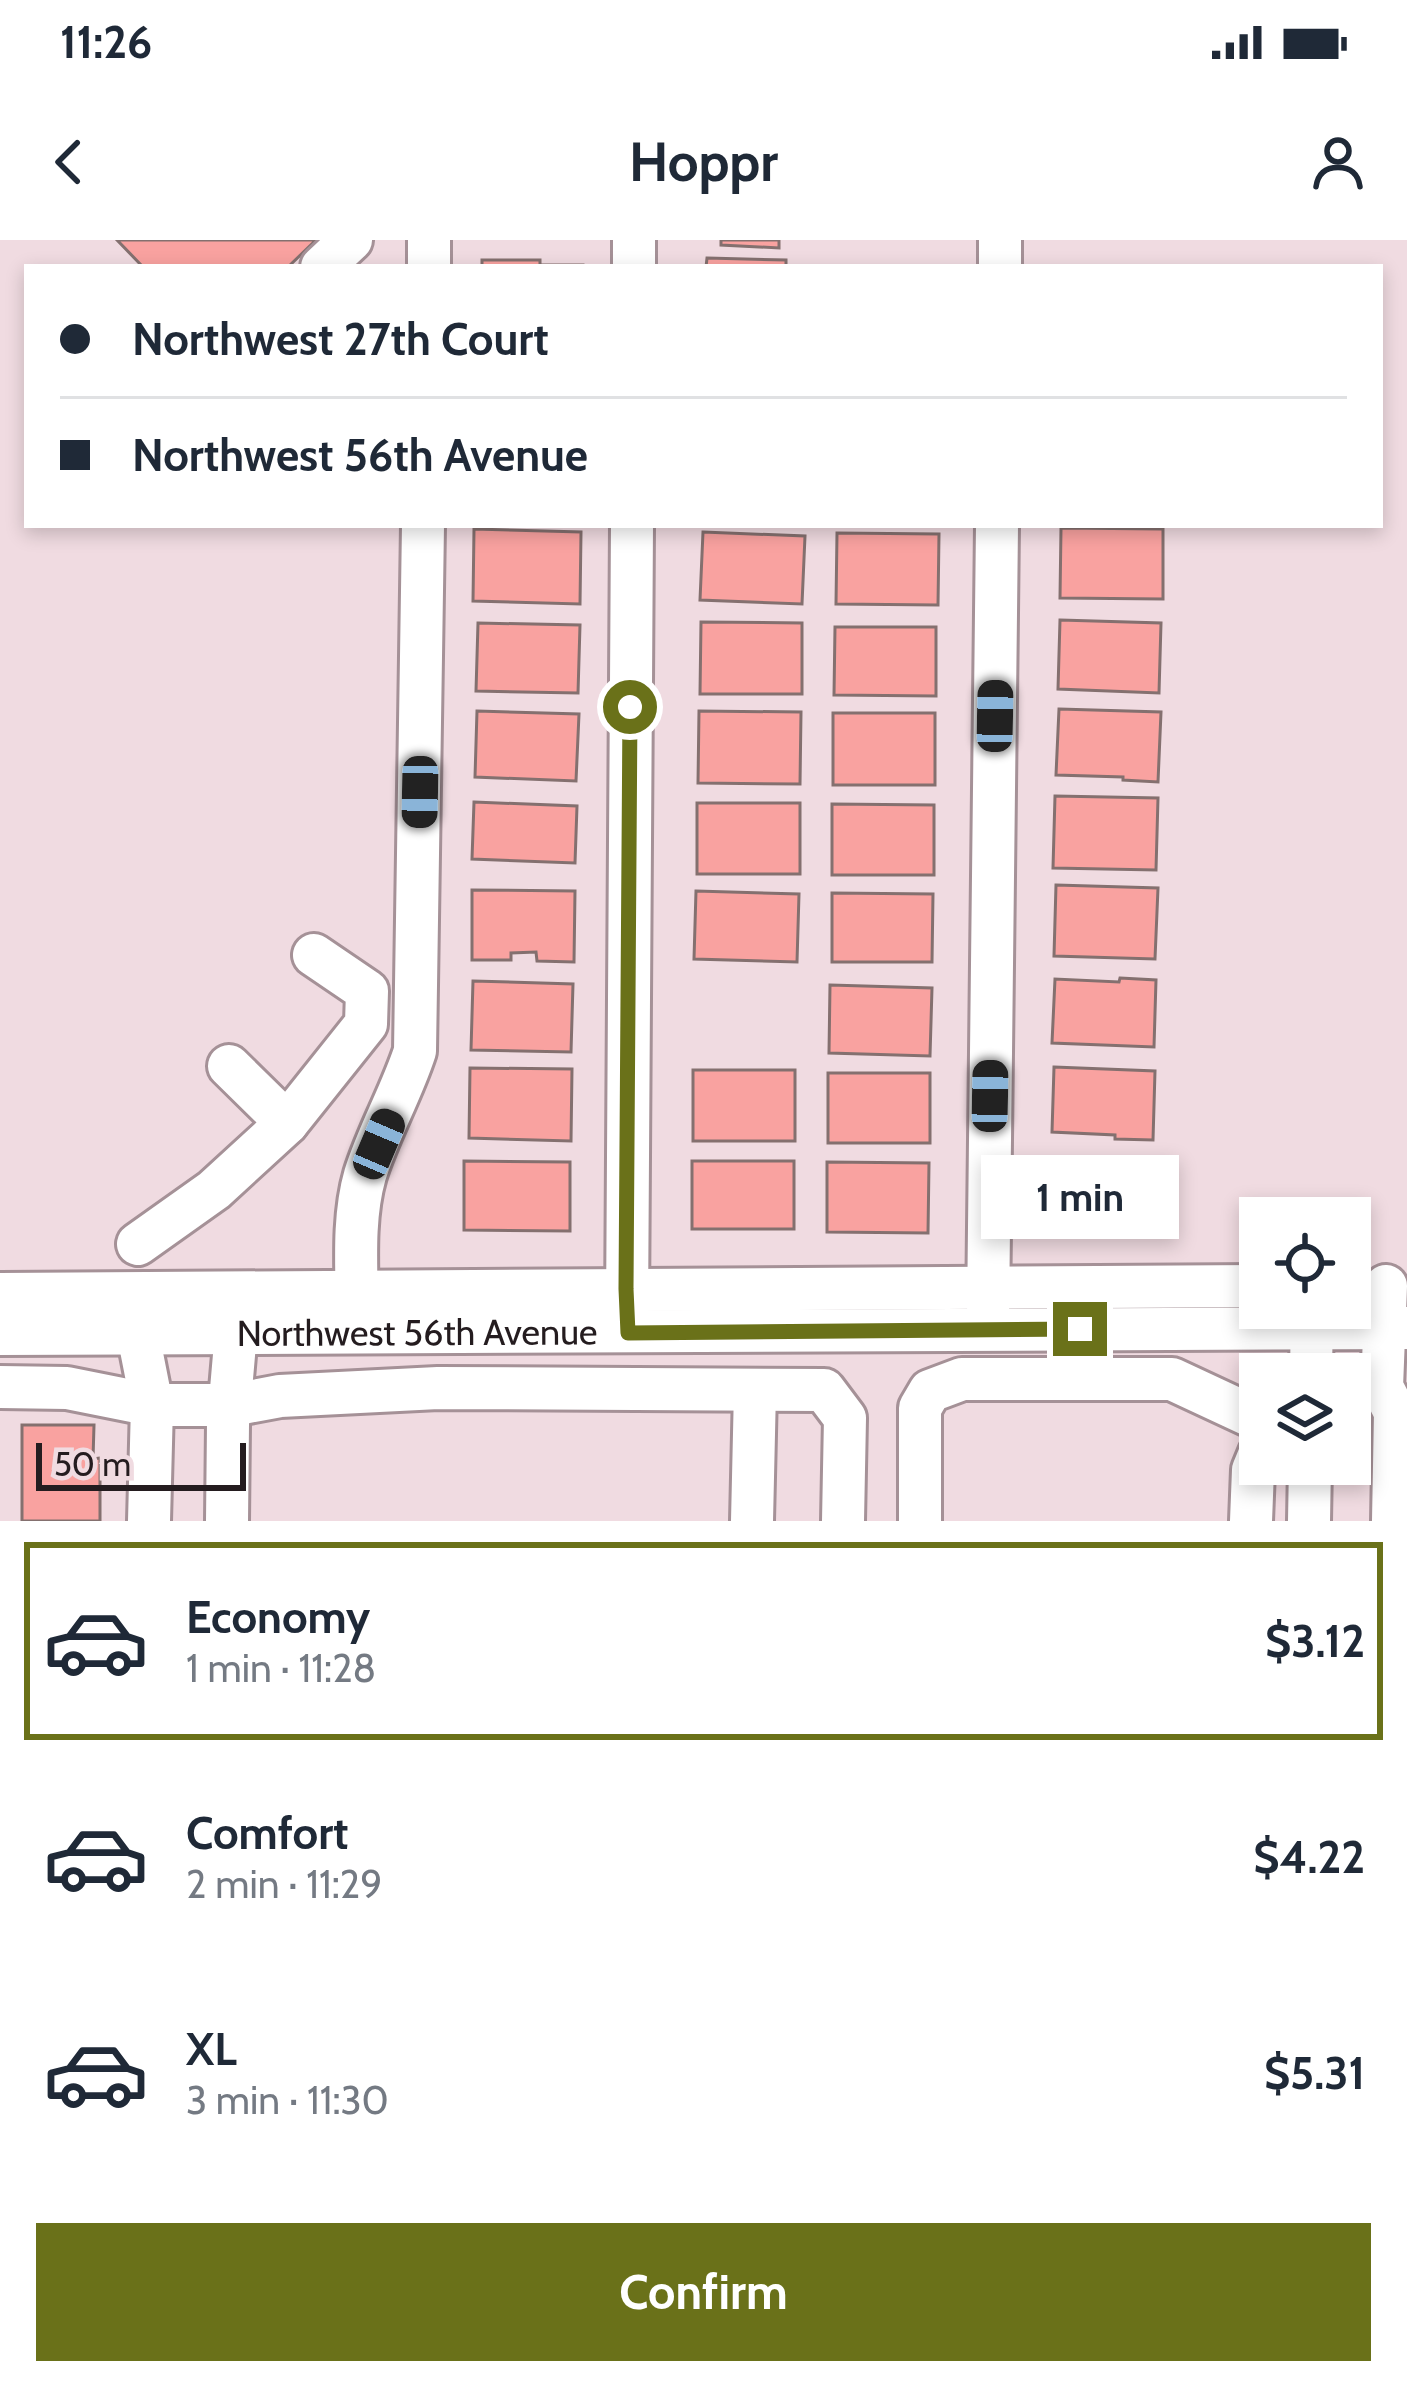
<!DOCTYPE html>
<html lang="en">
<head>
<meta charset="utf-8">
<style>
  :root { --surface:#fff; --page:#f6f6f7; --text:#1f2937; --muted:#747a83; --line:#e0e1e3; --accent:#6a7119 }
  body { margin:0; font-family:Cabin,sans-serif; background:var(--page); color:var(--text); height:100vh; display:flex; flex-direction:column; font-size:45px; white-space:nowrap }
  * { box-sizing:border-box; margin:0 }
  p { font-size:39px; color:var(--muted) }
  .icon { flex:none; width:66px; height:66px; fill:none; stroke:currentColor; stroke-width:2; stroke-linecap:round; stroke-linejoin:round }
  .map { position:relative; height:1281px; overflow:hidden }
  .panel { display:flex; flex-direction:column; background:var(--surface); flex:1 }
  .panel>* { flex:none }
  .hud { position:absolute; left:24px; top:24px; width:1359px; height:264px; border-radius:0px; box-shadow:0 6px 18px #0003; display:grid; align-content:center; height:264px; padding:0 36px; background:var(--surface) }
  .controls { position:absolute; left:1239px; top:957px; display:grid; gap:24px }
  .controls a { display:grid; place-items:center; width:132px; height:132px; border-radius:0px; background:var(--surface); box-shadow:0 6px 18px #0003; font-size:60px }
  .scale { position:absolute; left:36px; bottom:30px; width:210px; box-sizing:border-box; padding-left:12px; border:6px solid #241c1f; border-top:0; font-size:33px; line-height:42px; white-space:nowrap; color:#241c1f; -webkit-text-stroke:9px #f0dbe1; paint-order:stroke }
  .end { position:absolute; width:54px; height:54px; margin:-27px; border:15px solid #6a7119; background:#fff; box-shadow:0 0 0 6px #fff }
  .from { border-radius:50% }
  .bubble { position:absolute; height:84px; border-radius:0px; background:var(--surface); box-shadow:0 6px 18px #0003; font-size:39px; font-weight:700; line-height:84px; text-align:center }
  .car { position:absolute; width:36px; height:72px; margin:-36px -18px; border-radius:15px; box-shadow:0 0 9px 3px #0007; background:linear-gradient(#222 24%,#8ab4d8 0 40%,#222 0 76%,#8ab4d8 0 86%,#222 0) }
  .hud b { display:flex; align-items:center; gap:42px; height:114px; font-size:45px }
  .hud b+b { border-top:3px solid var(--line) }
  .hud i { width:30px; height:30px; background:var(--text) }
  ul { padding:21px 0 0; list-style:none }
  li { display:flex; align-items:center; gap:36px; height:198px; margin:0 24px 18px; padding:0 12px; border:6px solid transparent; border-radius:0px }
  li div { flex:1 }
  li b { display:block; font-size:45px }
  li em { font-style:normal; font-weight:700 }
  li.active { border-color:var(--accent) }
  li>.icon { width:108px; height:108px; stroke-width:1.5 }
  .button { display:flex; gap:24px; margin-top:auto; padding:24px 36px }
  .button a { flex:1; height:138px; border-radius:0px; background:var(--accent); color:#fff; font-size:48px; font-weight:700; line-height:138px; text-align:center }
  .status { display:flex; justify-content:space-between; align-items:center; height:84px; padding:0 60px; background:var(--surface); direction:ltr }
  .status svg { height:33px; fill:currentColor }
  header { display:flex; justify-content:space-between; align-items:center; height:156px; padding:0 36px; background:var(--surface); font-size:54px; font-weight:700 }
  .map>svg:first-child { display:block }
</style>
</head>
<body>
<div class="status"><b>11:26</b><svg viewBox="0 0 49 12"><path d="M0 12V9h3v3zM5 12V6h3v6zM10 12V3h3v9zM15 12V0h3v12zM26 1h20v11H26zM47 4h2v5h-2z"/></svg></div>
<header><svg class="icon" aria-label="back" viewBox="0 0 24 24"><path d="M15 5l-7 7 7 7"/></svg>Hoppr<svg class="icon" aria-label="person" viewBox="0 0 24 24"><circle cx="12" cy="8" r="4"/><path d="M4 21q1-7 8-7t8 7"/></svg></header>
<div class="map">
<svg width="1407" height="1281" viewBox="0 0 1407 1281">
  <rect width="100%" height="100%" fill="#f0dbe1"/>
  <path fill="#f9a2a0" stroke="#84706f" stroke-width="3" d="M117 0H316L288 27H143Z
    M721 0H779V8L721 5Z
    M707 18 786 20V27H706Z
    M482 20H540V25H583V27H482Z
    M1061 288 1163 289V359L1060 358Z
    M474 289 581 292 580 364 473 361Z
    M703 292 805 296 802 364 700 360Z
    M837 293 939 294 938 365 836 364Z
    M1060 380 1161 383 1159 453 1058 449Z
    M701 382 802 383V454H700Z
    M478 383 580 385 578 453 476 451Z
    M835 387H936V456L834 455Z
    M1059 469 1161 472 1158 542 1123 540V537L1056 535Z
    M477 471 579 474 576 541 475 537Z
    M699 471 801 472 800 544 698 543Z
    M833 473H935V545H833Z
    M1055 556 1158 558 1156 630 1053 628Z
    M474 562 577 566 575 623 472 619Z
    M697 563H800V634H697Z
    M832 564 934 565V635H832Z
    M1056 645 1158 648 1155 719 1054 716Z
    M472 650 575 651 574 722 537 721 536 712 511 713V720H472Z
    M696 651 799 654 797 722 694 719Z
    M832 653 933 654 932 722H832Z
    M1120 738 1156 740 1154 807 1052 803 1055 739 1119 742Z
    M473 741 573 744 571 812 471 810Z
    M830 745 932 748 930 816 829 813Z
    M1054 827 1155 831 1153 900 1115 899V895L1052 892Z
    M470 828 572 829 571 901 469 898Z
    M693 830H795V901H693Z
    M828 833H930V903H828Z
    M464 921 570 922V991L464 990Z
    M692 921H794V989H692Z
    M1051 921 1154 925 1152 990 1049 986Z
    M827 922 929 923 928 993 827 992Z
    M22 1185H94L93 1219 100 1218V1281H22Z"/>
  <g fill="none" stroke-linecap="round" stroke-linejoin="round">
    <defs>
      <g id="minor">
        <path d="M322 27 351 0"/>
        <path d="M429 27V0"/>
        <path d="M634 27V0"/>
        <path d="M1000 27V0"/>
        <path d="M229 826 287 883"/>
        <path d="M138 1004 214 950 287 883 366 784 367 751 314 715"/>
        <path d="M1386 1046 1382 1147 1395 1172 1407 1175"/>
        <path d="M0 1054 1260 1046"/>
        <path d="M627 1074 632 285"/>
        <path d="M988 1076 997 285"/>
        <path d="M357 1078C357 1032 352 980 365 935 378 893 401 854 415 811L423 285"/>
        <path id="s1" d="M0 1094 1407 1088"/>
        <path d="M138 1094 152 1165 149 1281"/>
        <path d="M1311 1134 1312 1068"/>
        <path d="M0 1147 67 1148 152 1165H232L280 1156 438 1148 824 1150 845 1178 843 1281"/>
        <path d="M227 1281 228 1184 236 1092"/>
        <path d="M752 1281 755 1150"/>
        <path d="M920 1281V1168L930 1151 962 1139H1172L1260 1180"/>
        <path d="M1251 1281 1253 1230 1260 1213"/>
        <path d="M1309 1281 1310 1224"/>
        <path d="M1393 1281 1395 1172"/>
      </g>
    </defs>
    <use href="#minor" stroke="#a59197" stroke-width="48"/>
    <use href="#minor" stroke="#fff" stroke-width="42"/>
  </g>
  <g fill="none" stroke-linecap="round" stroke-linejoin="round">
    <path stroke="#6a7119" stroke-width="15" d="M630 467 626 1049 628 1093 1080 1089"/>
  </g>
  <g text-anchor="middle" stroke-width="9" stroke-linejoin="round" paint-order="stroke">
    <g font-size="36" fill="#241c1f" stroke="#f0dbe1">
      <text dy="13" stroke="none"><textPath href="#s1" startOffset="417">Northwest 56th Avenue</textPath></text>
    </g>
  </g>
</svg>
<div class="controls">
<a><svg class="icon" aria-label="locate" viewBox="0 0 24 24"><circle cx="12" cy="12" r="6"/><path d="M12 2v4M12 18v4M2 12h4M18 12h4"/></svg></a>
<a><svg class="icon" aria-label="layers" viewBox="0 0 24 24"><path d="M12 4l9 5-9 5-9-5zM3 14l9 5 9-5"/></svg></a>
</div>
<div class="scale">50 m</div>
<i class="end from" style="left:630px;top:467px"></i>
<i class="end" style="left:1080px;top:1089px"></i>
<div class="bubble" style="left:981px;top:915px;width:198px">1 min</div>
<i class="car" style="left:995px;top:476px;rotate:1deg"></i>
<i class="car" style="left:420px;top:552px;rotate:181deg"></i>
<i class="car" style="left:990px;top:856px;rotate:1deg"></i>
<i class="car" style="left:379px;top:904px;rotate:23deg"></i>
<div class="hud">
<b><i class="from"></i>Northwest 27th Court</b>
<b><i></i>Northwest 56th Avenue</b>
</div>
</div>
<section class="panel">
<ul>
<li class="active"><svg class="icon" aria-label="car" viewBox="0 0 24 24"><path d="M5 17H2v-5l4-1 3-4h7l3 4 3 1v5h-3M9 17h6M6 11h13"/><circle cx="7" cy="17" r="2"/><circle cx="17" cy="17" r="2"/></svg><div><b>Economy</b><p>1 min · 11:28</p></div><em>$3.12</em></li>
<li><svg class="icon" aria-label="car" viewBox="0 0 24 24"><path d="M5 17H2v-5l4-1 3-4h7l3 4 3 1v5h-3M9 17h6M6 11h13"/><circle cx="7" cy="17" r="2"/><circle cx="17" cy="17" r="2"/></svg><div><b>Comfort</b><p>2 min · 11:29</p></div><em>$4.22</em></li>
<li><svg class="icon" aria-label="car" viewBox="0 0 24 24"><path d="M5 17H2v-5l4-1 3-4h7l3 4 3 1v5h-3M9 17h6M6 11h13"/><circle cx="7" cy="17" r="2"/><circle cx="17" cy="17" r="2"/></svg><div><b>XL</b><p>3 min · 11:30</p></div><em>$5.31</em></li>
</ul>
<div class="button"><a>Confirm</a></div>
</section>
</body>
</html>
